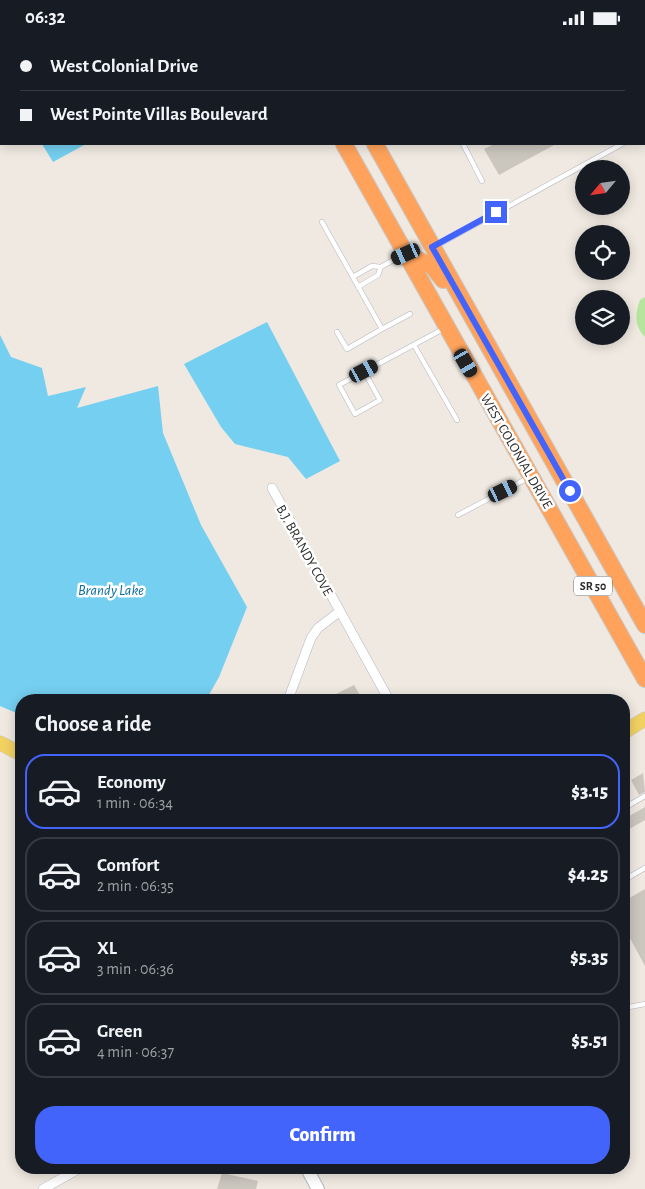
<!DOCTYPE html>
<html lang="en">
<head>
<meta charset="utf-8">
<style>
  :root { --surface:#171b24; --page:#20242c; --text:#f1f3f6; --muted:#9ea1a6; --line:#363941; --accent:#4264fb }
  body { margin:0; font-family:"Alegreya Sans",sans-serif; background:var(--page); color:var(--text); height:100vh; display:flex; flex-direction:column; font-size:19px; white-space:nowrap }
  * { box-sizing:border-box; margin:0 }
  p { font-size:16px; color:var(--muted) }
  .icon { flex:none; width:28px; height:28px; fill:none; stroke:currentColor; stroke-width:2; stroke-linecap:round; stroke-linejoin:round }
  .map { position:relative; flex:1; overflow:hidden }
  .sheet { position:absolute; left:15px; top:659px; width:615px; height:480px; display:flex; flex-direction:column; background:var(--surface); border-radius:20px; box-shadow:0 2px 12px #0003 }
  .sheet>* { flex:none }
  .hud { position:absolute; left:0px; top:0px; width:645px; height:110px; box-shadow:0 2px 12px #0003; display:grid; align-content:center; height:110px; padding:0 20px; background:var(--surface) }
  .needle { width:32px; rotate:241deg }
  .controls { position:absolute; left:575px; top:125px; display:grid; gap:10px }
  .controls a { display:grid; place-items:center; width:55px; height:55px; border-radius:50%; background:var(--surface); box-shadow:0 2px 12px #0003; font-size:25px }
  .end { position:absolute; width:22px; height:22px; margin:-11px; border:6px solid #4264fb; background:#fff; box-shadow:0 0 0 2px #fff }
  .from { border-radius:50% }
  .car { position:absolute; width:15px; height:30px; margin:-15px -8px; border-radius:6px; box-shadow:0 0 4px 1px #0007; background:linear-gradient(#222 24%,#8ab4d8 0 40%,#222 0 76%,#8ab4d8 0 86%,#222 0) }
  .hud b { display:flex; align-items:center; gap:18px; height:48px; font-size:19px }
  .hud b+b { border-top:1px solid var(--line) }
  .hud i { width:12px; height:12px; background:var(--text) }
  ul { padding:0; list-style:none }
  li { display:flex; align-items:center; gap:15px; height:75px; margin:0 10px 8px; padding:0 10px; border:2px solid var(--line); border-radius:20px }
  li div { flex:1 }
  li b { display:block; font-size:19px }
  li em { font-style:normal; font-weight:800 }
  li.current { border-color:var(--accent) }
  li>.icon { width:45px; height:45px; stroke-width:1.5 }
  h2 { padding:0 20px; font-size:22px; line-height:60px }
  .action { display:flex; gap:10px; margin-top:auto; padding:10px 20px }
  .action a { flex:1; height:58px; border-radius:20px; background:var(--accent); color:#fff; font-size:20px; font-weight:800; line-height:58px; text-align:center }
  .status { display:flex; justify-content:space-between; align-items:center; height:35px; padding:0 25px; background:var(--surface); direction:ltr }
  .status svg { height:14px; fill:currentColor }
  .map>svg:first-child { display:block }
</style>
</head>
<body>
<div class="status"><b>06:32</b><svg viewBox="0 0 49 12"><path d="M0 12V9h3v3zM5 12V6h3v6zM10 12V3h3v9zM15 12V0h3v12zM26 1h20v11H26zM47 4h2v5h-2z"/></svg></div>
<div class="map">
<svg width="645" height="1154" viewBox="0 0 645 1154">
  <rect width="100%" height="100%" fill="#efe9e1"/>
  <path fill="#b6e59e" d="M645 262V302C634 291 635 279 640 265Z"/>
  <path fill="#75cff0" d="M42 109H86L53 127Z
    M267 287 340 426 306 444 288 422 235 409 221 392 184 329Z
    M0 300 11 322 42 333 48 361 86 352 77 373 158 351 163 398 201 490 247 572 219 642 206 665H21V680L0 671Z"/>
  <path fill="#cbc7bf" d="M494 109H556L499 140 484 114Z
    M354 650 363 665H339L336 659Z
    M643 738 645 757 639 760 631 745Z
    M645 772V785L624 797V784Z
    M645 854V931L624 892V866Z
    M222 1138 258 1146 256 1154H217Z"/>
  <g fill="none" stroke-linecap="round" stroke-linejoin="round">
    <defs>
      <path id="lane" d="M644 98 645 97
        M463 109 482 146
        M322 187 382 294 347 314 337 297
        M436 211 622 109
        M353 242 372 231 381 232 402 220
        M358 252 378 240 381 232
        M382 294 410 279
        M414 310 457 385
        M364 336 380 365 355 379 339 350 445 293
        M458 480 528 443
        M624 773 645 761
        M624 845 645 833
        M624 973 645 969"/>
      <path id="street" d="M272 453 389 665
        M288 665 311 603 318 593 339 577
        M43 1154 82 1132"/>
      <path id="secondary" d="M306 1132 318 1154"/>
      <path id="primary" d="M624 697 645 684
        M0 708 21 719"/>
      <path id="highway" d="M284 0 285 1
        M315 0 316 1
        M344 109 645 644
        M375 109 645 590
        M406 219 432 231 443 245"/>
    </defs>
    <use href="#lane" stroke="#b4b7c1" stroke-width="5.5"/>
    <use href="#street" stroke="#b4b7c1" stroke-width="10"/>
    <use href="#secondary" stroke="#b4b7c1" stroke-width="14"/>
    <use href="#primary" stroke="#c9c9c9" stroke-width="15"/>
    <use href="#highway" stroke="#c9c9c9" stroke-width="18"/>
    <use href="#lane" stroke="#fff" stroke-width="4.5"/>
    <use href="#street" stroke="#fff" stroke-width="9"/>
    <use href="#secondary" stroke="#fff" stroke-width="12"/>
    <use href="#primary" stroke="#f2d163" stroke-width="14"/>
    <use href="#highway" stroke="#ffa35c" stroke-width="16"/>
  </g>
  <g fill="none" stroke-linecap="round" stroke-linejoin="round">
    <path stroke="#4264fb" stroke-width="6" d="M496 177 432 212 570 456"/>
  </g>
  <g text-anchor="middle" stroke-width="5" stroke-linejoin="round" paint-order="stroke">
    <rect fill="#fff" stroke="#6d6d6d" stroke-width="1" x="574" y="541.5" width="38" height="19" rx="4"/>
    <g font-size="12" font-weight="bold" fill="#2e2e2e">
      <text x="593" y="555">SR 50</text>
    </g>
    <g font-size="14" fill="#2e2e2e" stroke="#fff">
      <text transform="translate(517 416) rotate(60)" y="5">WEST COLONIAL DRIVE</text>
      <text transform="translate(305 515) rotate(61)" y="5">B.J. BRANDY COVE</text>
    </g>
    <g font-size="15" font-style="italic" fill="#0d6fa3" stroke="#fff">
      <text x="111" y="560">Brandy Lake</text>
    </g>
  </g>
</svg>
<div class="controls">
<a><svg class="needle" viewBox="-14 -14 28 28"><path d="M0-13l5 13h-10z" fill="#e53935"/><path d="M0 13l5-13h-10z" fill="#9ea1a6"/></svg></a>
<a><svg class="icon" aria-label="locate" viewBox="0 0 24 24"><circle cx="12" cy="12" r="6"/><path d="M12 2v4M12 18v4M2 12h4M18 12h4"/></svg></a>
<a><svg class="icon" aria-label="layers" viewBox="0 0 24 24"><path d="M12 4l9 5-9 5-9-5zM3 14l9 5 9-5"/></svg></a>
</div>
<i class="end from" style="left:570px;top:456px"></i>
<i class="end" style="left:496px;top:177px"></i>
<i class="car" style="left:406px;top:219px;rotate:246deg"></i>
<i class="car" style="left:466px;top:328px;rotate:150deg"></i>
<i class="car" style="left:364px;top:336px;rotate:62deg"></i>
<i class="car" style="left:503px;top:456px;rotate:64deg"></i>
<div class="hud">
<b><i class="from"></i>West Colonial Drive</b>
<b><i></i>West Pointe Villas Boulevard</b>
</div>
<section class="sheet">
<h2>Choose a ride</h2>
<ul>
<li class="current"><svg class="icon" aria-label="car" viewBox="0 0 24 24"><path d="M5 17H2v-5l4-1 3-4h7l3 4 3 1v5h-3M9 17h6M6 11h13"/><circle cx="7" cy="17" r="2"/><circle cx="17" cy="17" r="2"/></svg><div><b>Economy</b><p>1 min · 06:34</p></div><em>$3.15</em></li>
<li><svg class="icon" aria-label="car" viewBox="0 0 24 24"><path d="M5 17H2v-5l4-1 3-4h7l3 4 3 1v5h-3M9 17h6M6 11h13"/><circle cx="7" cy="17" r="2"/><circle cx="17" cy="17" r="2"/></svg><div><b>Comfort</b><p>2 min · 06:35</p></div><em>$4.25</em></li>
<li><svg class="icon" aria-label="car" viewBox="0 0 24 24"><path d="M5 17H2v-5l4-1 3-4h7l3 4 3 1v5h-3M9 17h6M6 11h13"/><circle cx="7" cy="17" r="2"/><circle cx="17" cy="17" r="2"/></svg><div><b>XL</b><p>3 min · 06:36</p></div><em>$5.35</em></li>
<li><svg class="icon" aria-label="car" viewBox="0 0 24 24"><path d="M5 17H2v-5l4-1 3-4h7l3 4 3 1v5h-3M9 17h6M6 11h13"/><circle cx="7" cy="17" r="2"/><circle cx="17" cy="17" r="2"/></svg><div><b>Green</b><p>4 min · 06:37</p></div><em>$5.51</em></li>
</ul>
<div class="action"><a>Confirm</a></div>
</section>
</div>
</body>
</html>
